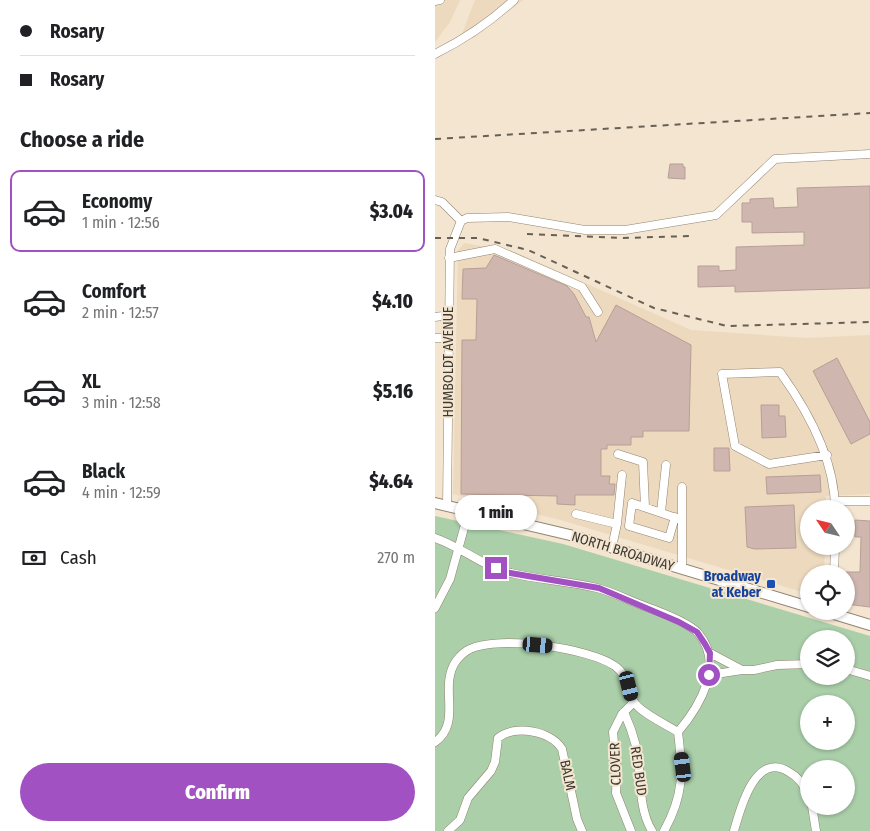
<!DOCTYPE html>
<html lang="en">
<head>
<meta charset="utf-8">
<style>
  :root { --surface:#fff; --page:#f2f2f2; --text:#202124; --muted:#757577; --line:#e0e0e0; --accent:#a151c1 }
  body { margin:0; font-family:"Fira Sans Condensed",sans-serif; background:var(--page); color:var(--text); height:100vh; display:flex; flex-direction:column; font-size:19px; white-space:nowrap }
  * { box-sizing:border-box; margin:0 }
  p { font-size:16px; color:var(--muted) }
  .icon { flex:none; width:28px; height:28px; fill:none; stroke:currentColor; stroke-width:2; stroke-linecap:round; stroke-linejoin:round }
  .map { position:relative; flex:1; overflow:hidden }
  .drawer { display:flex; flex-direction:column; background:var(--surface); width:435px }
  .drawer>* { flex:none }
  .top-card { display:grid; align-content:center; height:110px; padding:0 20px; background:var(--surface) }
  .needle { width:32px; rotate:305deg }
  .buttons { position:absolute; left:365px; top:500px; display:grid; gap:10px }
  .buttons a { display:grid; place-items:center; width:55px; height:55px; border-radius:50%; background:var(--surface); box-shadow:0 1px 4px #0004; font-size:25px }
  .end { position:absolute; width:22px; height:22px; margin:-11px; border:6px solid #a151c1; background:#fff; box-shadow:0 0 0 2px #fff }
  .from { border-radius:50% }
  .bubble { position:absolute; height:35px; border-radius:18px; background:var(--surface); box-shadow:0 1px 4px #0004; font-size:16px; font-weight:800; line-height:35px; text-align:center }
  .car { position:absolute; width:15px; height:30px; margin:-15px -8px; border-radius:6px; box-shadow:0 0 4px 1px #0007; background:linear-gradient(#222 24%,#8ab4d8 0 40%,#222 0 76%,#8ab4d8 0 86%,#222 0) }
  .top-card b { display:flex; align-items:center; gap:18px; height:48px; font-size:19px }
  .top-card b+b { border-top:1px solid var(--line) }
  .top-card i { width:12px; height:12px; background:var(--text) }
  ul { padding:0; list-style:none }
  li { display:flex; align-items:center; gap:15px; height:82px; margin:0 10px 8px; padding:0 10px; border:2px solid transparent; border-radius:10px }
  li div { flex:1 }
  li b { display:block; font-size:19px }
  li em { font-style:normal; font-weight:800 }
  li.selected { border-color:var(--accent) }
  li>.icon { width:45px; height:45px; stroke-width:1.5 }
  h2 { padding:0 20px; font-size:22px; line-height:60px }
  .pay { display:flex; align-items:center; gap:12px; height:55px; padding:0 20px; font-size:19px }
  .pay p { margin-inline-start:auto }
  .button { display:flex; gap:10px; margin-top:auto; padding:10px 20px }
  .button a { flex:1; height:58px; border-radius:30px; background:var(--accent); color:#fff; font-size:20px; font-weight:800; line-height:58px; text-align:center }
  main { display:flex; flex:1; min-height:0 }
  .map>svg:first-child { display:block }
</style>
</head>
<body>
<main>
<section class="drawer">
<div class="top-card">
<b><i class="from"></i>Rosary</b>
<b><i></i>Rosary</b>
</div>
<h2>Choose a ride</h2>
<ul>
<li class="selected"><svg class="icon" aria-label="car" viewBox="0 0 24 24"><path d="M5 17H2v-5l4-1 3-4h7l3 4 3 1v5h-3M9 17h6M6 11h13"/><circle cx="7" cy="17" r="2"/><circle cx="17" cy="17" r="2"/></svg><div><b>Economy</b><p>1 min · 12:56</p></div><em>$3.04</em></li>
<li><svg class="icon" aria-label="car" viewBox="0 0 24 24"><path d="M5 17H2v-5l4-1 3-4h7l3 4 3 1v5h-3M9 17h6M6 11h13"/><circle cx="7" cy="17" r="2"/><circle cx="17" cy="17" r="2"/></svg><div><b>Comfort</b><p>2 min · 12:57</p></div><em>$4.10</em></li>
<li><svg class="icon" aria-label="car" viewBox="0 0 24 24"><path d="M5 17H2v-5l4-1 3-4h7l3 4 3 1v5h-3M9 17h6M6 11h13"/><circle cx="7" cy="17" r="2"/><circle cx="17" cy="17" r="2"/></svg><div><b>XL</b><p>3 min · 12:58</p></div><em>$5.16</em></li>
<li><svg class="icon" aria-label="car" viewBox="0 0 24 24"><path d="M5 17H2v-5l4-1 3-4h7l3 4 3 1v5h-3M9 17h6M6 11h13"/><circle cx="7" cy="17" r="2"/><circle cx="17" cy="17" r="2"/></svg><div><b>Black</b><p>4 min · 12:59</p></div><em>$4.64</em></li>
</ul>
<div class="pay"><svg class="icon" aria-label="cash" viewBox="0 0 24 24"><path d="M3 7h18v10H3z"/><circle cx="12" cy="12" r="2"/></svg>Cash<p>270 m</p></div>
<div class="button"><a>Confirm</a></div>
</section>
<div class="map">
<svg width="435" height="831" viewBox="0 0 435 831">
  <rect width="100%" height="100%" fill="#f3e5d0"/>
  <path fill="#ecd9be" d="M0 0H25L15 22 0 42Z
    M40 0H88L39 38 27 34Z
    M29 243 80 252 256 330 372 338 435 335V494L391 496V509H374V546H390L389 574H374V594L122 519 18 494 23 251Z"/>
  <path fill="#aacfa9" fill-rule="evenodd" d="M0 516 128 544 435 636V831H0ZM374 639H411V676H374ZM374 704H411V741H374ZM374 769H411V806H374Z"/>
  <path fill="#cfb6ae" stroke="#b79f96" d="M235 164H248V167H250V179L233 178Z
    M435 186V288L300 292V286L263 287V266H284V271L301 270V247L369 245V232L317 233V222H307V203H315V199L338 198 339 208 363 207 362 188Z
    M59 255 132 286 139 294 151 317H154L161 342 181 305 256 345 254 431H208V437H196V445H172V449H166V476H175L174 484H180L179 495H140V505L122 504V496L26 494 27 340H41L42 299H27L28 269 51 268Z
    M402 358 435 422V434L416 444 378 371Z
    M326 405H344V416H350L351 437 327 438Z
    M279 448H294L295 471H279Z
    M385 475 386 492 332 494 331 477Z
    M359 505 361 548 320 549 312 547 310 507Z
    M420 520 435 521V607L411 604V572H425L426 537H420Z"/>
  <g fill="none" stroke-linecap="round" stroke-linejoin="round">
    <defs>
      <path id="minor" d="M0 1 5 0
        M0 54C30 39 54 23 79 0
        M0 200 7 202 26 221
        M26 221 32 218 73 217 150 230H190L281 215 340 159 435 154
        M14 258 60 249 147 287 163 312
        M0 317 14 315
        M0 338H13
        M183 454 208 462 210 507
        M392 455 334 464 300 446 287 374 345 372C373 411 400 460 400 509
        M400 501H435
        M12 505 15 249 26 221
        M226 512 231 465
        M141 514 182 524
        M240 517 234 538 194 526 197 503 247 520
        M0 538C27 547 48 567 76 573 104 580 134 581 162 588 178 592 193 600 209 606 223 611 253 622 263 633 290 664 265 706 243 732
        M177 547 182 524 187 475
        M247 568V487
        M399 574 400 546
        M0 608 15 579 34 510
        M275 653 307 670H319L342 665 374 664
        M411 669 435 676
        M274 675 307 670
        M189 712C194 723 198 734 201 746 207 773 202 806 217 831
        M0 742C28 722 3 687 21 661 25 656 30 651 35 649 64 635 154 648 180 666 194 676 191 690 199 702 206 713 232 725 243 732
        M377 806 381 831
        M13 831 25 820 33 798 56 771 60 762 63 738C80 724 116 731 127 749L142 819 147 831
        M196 831 181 793 182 775 178 732 187 714 199 702
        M229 831C249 795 248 772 243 732
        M299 831C305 810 320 750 354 772 363 777 370 786 374 796"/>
      <path id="major" d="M0 503 135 535 374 607
        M389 611 435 625"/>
    </defs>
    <use href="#minor" stroke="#918472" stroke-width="9"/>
    <use href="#major" stroke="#918472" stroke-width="12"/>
    <use href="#minor" stroke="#fff" stroke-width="8"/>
    <use href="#major" stroke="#fff" stroke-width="10"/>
    <path stroke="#676055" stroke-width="2" stroke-dasharray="6 6" stroke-linecap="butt" d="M0 139 435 113
      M92 234 188 238 256 236
      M0 238H43L93 250 219 308 292 326 435 322"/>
  </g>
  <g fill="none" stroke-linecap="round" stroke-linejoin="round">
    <path stroke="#a151c1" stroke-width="6" d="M61 568 75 573 164 588 244 622 262 632 270 644 275 653 274 675"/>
  </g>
  <rect fill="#1a4fb4" stroke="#f3e5d0" stroke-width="2" x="331" y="579" width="10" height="10" rx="2.5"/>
  <g text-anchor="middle" stroke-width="4" stroke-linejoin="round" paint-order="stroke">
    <g font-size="14" fill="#3e3931" stroke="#f3e5d0">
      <text transform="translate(13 362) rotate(-90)" y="5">HUMBOLDT AVENUE</text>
      <text transform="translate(188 551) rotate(17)" y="5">NORTH BROADWAY</text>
      <text transform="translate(180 764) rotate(-92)" y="5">CLOVER</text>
      <text transform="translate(204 771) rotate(82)" y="5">RED BUD</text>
      <text transform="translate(133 775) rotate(78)" y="5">BALM</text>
    </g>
    <g font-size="14" font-weight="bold" fill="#164399" stroke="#f3e5d0" text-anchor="end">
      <text x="326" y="581">Broadway<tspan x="326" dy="16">at Keber</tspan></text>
    </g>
  </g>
</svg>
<div class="buttons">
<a><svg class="needle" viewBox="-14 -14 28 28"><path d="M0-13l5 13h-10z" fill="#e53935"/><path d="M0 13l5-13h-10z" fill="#757577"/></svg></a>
<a><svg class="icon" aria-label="locate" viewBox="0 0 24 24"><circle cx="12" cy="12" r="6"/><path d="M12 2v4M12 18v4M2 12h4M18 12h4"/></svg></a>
<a><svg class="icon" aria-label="layers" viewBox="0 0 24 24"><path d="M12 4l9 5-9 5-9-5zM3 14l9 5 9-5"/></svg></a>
<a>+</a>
<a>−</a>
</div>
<i class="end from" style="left:274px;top:675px"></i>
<i class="end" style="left:61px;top:568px"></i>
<div class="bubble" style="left:20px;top:495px;width:82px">1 min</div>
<i class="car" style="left:103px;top:645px;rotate:95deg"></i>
<i class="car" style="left:194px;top:686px;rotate:166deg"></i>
<i class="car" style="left:248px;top:767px;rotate:353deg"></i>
</div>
</main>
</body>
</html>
